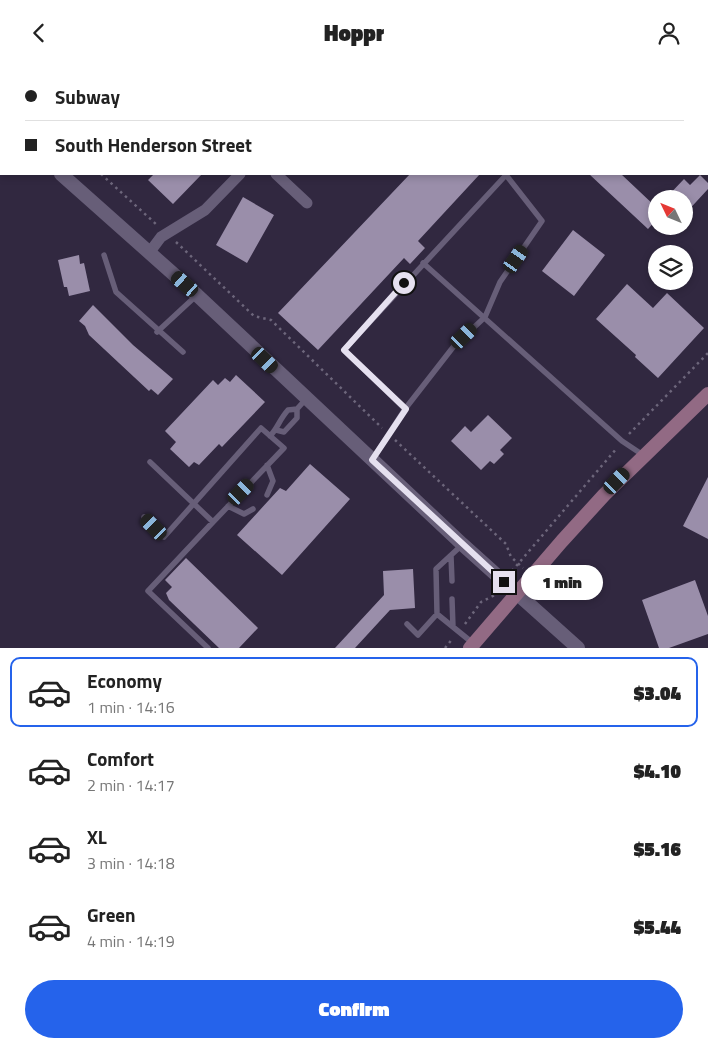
<!DOCTYPE html>
<html lang="en">
<head>
<meta charset="utf-8">
<style>
  :root { --surface:#fff; --page:#f2f2f2; --text:#222; --muted:#767676; --line:#e0e0e0; --accent:#2563eb }
  body { margin:0; font-family:"Titillium Web",sans-serif; background:var(--page); color:var(--text); height:100vh; display:flex; flex-direction:column; font-size:19px; white-space:nowrap }
  * { box-sizing:border-box; margin:0 }
  p { font-size:16px; color:var(--muted) }
  .icon { flex:none; width:28px; height:28px; fill:none; stroke:currentColor; stroke-width:2; stroke-linecap:round; stroke-linejoin:round }
  .map { position:relative; height:583px; overflow:hidden }
  .details { display:flex; flex-direction:column; background:var(--surface); flex:1 }
  .details>* { flex:none }
  .hud { position:absolute; left:0px; top:0px; width:709px; height:110px; box-shadow:0 2px 8px #0003; display:grid; align-content:center; height:110px; padding:0 25px; background:var(--surface) }
  .needle { width:32px; rotate:313deg }
  .controls { position:absolute; left:648px; top:125px; display:grid; gap:10px }
  .controls a { display:grid; place-items:center; width:45px; height:45px; border-radius:50%; background:var(--surface); box-shadow:0 2px 8px #0003; font-size:25px }
  .end { position:absolute; width:22px; height:22px; margin:-11px; border:6px solid #e5e0ef; background:#111; box-shadow:0 0 0 2px #111 }
  .from { border-radius:50% }
  .bubble { position:absolute; height:35px; border-radius:18px; background:var(--surface); box-shadow:0 2px 8px #0003; font-size:16px; font-weight:800; line-height:35px; text-align:center }
  .car { position:absolute; width:15px; height:30px; margin:-15px -8px; border-radius:6px; box-shadow:0 0 4px 1px #0007; background:linear-gradient(#222 24%,#8ab4d8 0 40%,#222 0 76%,#8ab4d8 0 86%,#222 0) }
  .hud b { display:flex; align-items:center; gap:18px; height:48px; font-size:19px }
  .hud b+b { border-top:1px solid var(--line) }
  .hud i { width:12px; height:12px; background:var(--text) }
  ul { padding:9px 0 0; list-style:none }
  li { display:flex; align-items:center; gap:15px; height:70px; margin:0 10px 8px; padding:0 15px; border:2px solid transparent; border-radius:10px }
  li div { flex:1 }
  li b { display:block; font-size:19px }
  li em { font-style:normal; font-weight:800 }
  li.active { border-color:var(--accent) }
  li>.icon { width:45px; height:45px; stroke-width:1.5 }
  .action { display:flex; gap:10px; margin-top:auto; padding:10px 25px }
  .action a { flex:1; height:58px; border-radius:30px; background:var(--accent); color:#fff; font-size:20px; font-weight:800; line-height:58px; text-align:center }
  header { display:flex; justify-content:space-between; align-items:center; height:65px; padding:0 25px; background:var(--surface); font-size:22px; font-weight:800 }
  .map>svg:first-child { display:block }
</style>
</head>
<body>
<header><svg class="icon" aria-label="back" viewBox="0 0 24 24"><path d="M15 5l-7 7 7 7"/></svg>Hoppr<svg class="icon" aria-label="person" viewBox="0 0 24 24"><circle cx="12" cy="8" r="4"/><path d="M4 21q1-7 8-7t8 7"/></svg></header>
<div class="map">
<svg width="708" height="583" viewBox="0 0 708 583">
  <rect width="100%" height="100%" fill="#312840"/>
  <path fill="#9a8eaa" d="M154 109H202L173 139 148 115Z
    M410 109H480L418 176 425 183 410 199 404 193 318 285 278 248Z
    M589 109H621L656 142V155L648 164Z
    M700 110 708 118V124L684 150V134H665L684 114 690 120Z
    M243 132 274 150 247 198 216 180Z
    M573 165 605 190 574 231 542 206Z
    M79 190 80 199 84 198 90 226 69 231 67 222H64L58 195Z
    M627 219 653 243 667 228 704 263 658 313 635 292 636 290 596 254Z
    M93 240 133 280 173 314 158 330 151 324 149 326 89 270 85 261 79 256Z
    M236 310 265 337 222 382 219 379 199 400 194 397 189 402 170 384 176 377 165 366 213 315 218 320 225 313 230 317Z
    M488 350 512 373 500 385 504 389 494 399 490 396 481 405 451 376 465 361 471 367Z
    M310 399 350 434 282 510 237 470 280 423 286 426Z
    M708 412V474L683 461Z
    M186 493 258 563 239 583H219L169 535 166 528 172 522 165 515Z
    M413 504 415 543 390 545 355 583H335L384 530 383 506Z
    M695 515 708 551V569L669 583H659L642 535Z"/>
  <g fill="none" stroke-linecap="round" stroke-linejoin="round">
    <path stroke="#6d667b" stroke-width="2.5" stroke-dasharray="2.5 4" stroke-linecap="butt" d="M0 16 1 17
      M101 109 157 160
      M176 177 254 251 271 255 382 363
      M629 369 708 288
      M395 375 506 479 511 492 523 503
      M512 506 617 383
      M542 520 554 530
      M465 559 481 537 493 531 496 526
      M445 583 453 573"/>
    <path stroke="#675e78" stroke-width="5.5" d="M324 1 326 0
      M596 1 597 0
      M702 1 703 0
      M708 53V52
      M104 190 116 227 183 287
      M423 198 622 376 643 390
      M157 267 197 230
      M276 365 284 367 297 353V344
      M270 371C278 363 279 355 288 345L297 344 306 334
      M372 395 405 344 454 281 485 252 500 217 542 156 506 110 344 285 405 344
      M267 400 273 416 267 430
      M228 441 244 449 253 444
      M144 452 164 472 261 363 284 383 213 457 150 397
      M462 480 436 504 437 549 474 579
      M451 491 452 516
      M452 534 453 562
      M407 559 418 570 437 549
      M208 583 148 526 213 457"/>
    <path stroke="#675e78" stroke-width="11" d="M293 0V1
      M682 0 683 1
      M708 20V21
      M276 109 307 138
      M149 188 161 172 205 145 240 109"/>
    <path stroke="#675e78" stroke-width="14" d="M0 54 1 55
      M61 109 197 230 462 479 578 583"/>
    <path stroke="#926a84" stroke-width="14" d="M470 583 562 476 604 430 708 329"/>
  </g>
  <g fill="none" stroke-linecap="round" stroke-linejoin="round">
    <path stroke="#e5e0ef" stroke-width="6" d="M404 218 344 285 406 344 372 395 504 517"/>
  </g>
</svg>
<div class="controls">
<a><svg class="needle" viewBox="-14 -14 28 28"><path d="M0-13l5 13h-10z" fill="#e53935"/><path d="M0 13l5-13h-10z" fill="#767676"/></svg></a>
<a><svg class="icon" aria-label="layers" viewBox="0 0 24 24"><path d="M12 4l9 5-9 5-9-5zM3 14l9 5 9-5"/></svg></a>
</div>
<i class="end from" style="left:404px;top:218px"></i>
<i class="end" style="left:504px;top:517px"></i>
<div class="bubble" style="left:521px;top:500px;width:82px">1 min</div>
<i class="car" style="left:516px;top:194px;rotate:35deg"></i>
<i class="car" style="left:185px;top:219px;rotate:311deg"></i>
<i class="car" style="left:464px;top:271px;rotate:46deg"></i>
<i class="car" style="left:265px;top:295px;rotate:134deg"></i>
<i class="car" style="left:617px;top:416px;rotate:44deg"></i>
<i class="car" style="left:241px;top:427px;rotate:44deg"></i>
<i class="car" style="left:154px;top:462px;rotate:315deg"></i>
<div class="hud">
<b><i class="from"></i>Subway</b>
<b><i></i>South Henderson Street</b>
</div>
</div>
<section class="details">
<ul>
<li class="active"><svg class="icon" aria-label="car" viewBox="0 0 24 24"><path d="M5 17H2v-5l4-1 3-4h7l3 4 3 1v5h-3M9 17h6M6 11h13"/><circle cx="7" cy="17" r="2"/><circle cx="17" cy="17" r="2"/></svg><div><b>Economy</b><p>1 min · 14:16</p></div><em>$3.04</em></li>
<li><svg class="icon" aria-label="car" viewBox="0 0 24 24"><path d="M5 17H2v-5l4-1 3-4h7l3 4 3 1v5h-3M9 17h6M6 11h13"/><circle cx="7" cy="17" r="2"/><circle cx="17" cy="17" r="2"/></svg><div><b>Comfort</b><p>2 min · 14:17</p></div><em>$4.10</em></li>
<li><svg class="icon" aria-label="car" viewBox="0 0 24 24"><path d="M5 17H2v-5l4-1 3-4h7l3 4 3 1v5h-3M9 17h6M6 11h13"/><circle cx="7" cy="17" r="2"/><circle cx="17" cy="17" r="2"/></svg><div><b>XL</b><p>3 min · 14:18</p></div><em>$5.16</em></li>
<li><svg class="icon" aria-label="car" viewBox="0 0 24 24"><path d="M5 17H2v-5l4-1 3-4h7l3 4 3 1v5h-3M9 17h6M6 11h13"/><circle cx="7" cy="17" r="2"/><circle cx="17" cy="17" r="2"/></svg><div><b>Green</b><p>4 min · 14:19</p></div><em>$5.44</em></li>
</ul>
<div class="action"><a>Confirm</a></div>
</section>
</body>
</html>
